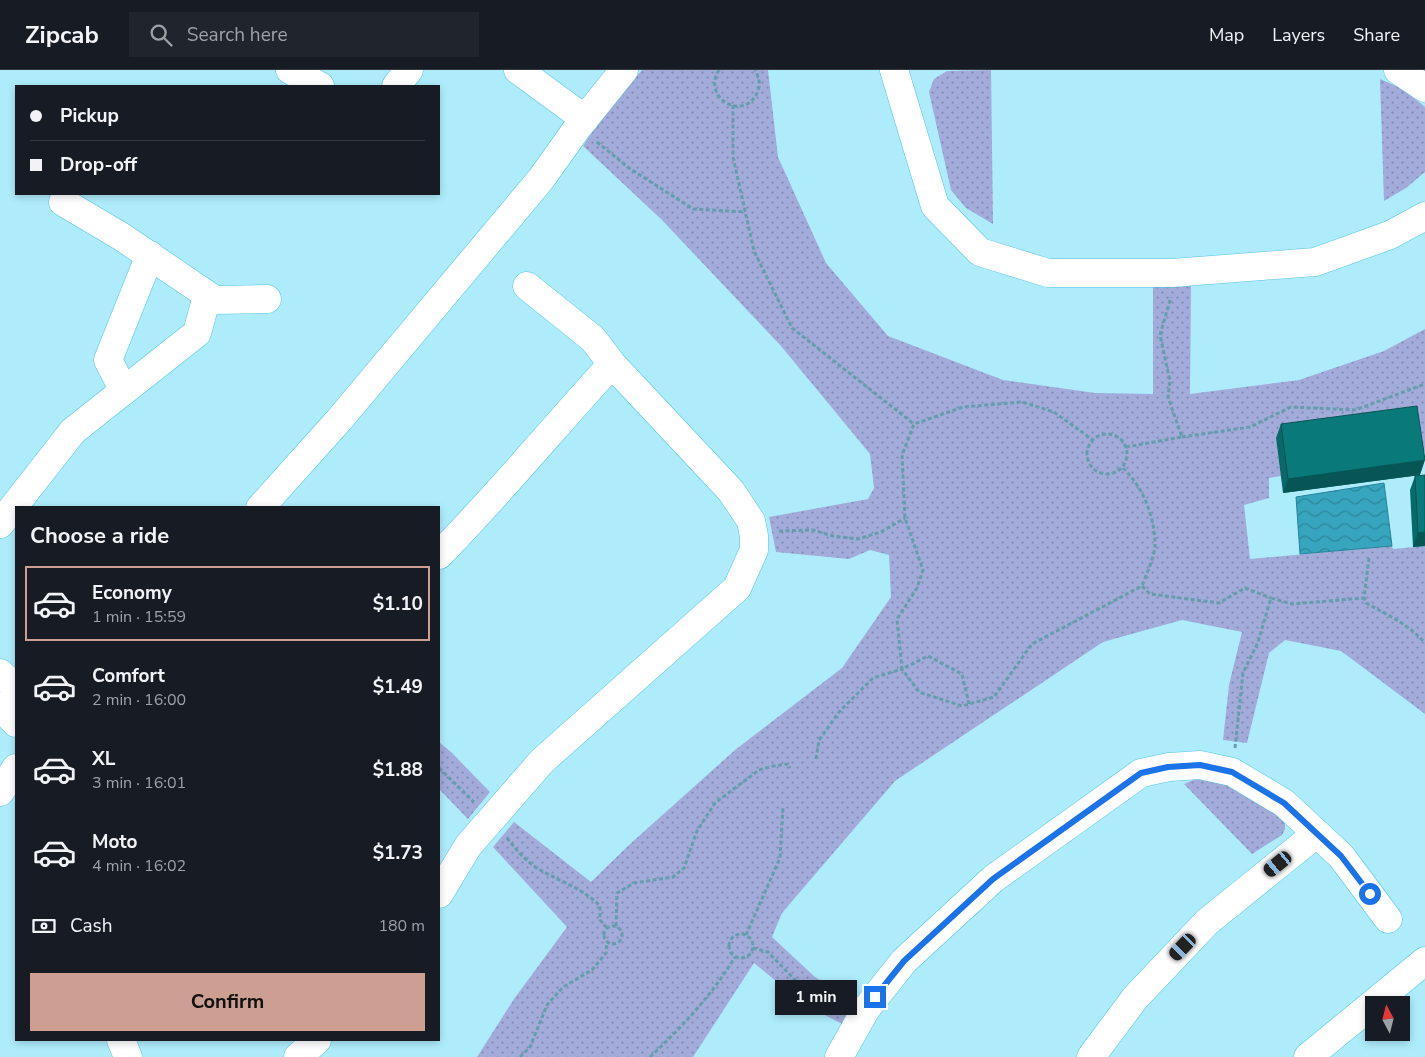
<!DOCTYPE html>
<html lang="en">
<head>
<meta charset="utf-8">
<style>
  :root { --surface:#171b24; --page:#20242c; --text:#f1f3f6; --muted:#9ea1a6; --line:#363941; --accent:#cd9f93 }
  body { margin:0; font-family:"Nunito Sans",sans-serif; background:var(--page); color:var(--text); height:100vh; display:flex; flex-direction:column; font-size:19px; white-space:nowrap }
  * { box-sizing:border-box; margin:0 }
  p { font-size:16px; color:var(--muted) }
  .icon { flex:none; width:28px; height:28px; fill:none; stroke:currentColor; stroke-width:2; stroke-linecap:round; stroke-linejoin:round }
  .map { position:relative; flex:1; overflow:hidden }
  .details { position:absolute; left:15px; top:436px; width:425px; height:535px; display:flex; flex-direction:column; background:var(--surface); border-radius:0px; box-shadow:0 2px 8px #0003 }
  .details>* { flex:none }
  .guide { position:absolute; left:15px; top:15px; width:425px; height:110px; border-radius:0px; box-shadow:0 2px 8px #0003; display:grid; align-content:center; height:110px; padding:0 15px; background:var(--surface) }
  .needle { width:32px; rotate:353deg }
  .tools { position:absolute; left:1365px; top:926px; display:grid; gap:10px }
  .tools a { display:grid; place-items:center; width:45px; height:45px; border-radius:0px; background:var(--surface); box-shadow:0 2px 8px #0003; font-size:25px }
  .end { position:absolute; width:22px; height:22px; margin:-11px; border:6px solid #1a73e8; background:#fff; box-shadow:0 0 0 2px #fff }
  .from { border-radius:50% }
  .bubble { position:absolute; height:35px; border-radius:0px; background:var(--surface); box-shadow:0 2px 8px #0003; font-size:16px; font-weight:700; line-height:35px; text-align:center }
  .car { position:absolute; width:15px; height:30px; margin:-15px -8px; border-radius:6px; box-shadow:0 0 4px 1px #0007; background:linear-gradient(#222 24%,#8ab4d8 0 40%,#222 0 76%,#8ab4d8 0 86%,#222 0) }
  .guide b { display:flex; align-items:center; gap:18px; height:48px; font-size:19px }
  .guide b+b { border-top:1px solid var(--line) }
  .guide i { width:12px; height:12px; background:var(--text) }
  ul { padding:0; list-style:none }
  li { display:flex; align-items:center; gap:15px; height:75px; margin:0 10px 8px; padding:0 5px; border:2px solid transparent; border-radius:0px }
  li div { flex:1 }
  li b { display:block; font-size:19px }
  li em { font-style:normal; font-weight:700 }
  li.active { border-color:var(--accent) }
  li>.icon { width:45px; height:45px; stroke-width:1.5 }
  h2 { padding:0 15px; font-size:22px; line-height:60px }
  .pay { display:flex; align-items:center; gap:12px; height:55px; padding:0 15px; font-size:19px }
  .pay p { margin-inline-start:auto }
  .action { display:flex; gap:10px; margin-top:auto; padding:10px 15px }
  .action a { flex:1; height:58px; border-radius:0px; background:var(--accent); color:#111; font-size:20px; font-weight:700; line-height:58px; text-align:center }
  header { display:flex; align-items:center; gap:30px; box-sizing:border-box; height:70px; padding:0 25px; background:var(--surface); border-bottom:1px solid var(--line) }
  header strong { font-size:24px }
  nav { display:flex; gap:28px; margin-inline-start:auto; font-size:18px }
  .search { width:350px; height:45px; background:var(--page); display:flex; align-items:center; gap:12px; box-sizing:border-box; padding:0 18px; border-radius:0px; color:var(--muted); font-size:19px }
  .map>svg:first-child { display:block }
</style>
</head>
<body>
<header>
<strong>Zipcab</strong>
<div class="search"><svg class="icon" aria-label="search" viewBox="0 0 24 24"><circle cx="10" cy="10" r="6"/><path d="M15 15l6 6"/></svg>Search here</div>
<nav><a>Map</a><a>Layers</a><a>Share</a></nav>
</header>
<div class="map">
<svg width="1425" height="987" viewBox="0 0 1425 987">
  <defs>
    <pattern id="park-dots" width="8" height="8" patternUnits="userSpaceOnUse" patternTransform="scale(1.25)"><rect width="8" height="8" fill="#a2abda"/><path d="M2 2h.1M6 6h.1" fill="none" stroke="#828cb2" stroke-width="1.8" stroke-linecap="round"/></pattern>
    <pattern id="water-waves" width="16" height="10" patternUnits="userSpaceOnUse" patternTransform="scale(1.25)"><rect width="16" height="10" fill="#37a5be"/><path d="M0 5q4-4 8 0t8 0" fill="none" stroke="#2c879c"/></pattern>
  </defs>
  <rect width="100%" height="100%" fill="#aeecfc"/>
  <path fill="url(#park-dots)" d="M642 0H768L778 87 826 193 888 266 1003 310 1095 323 1153 324V217L1191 216 1190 324 1299 310 1384 281 1425 259V382H1417L1276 368 1281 406 1269 408V428L1244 435 1250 489 1392 476 1393 479 1425 476V644L1341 581 1285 570 1269 583 1247 673 1223 670 1229 615 1242 562 1182 550 1103 572 895 711 782 843 772 867 815 907 856 932 844 955 804 934 754 893 693 987H477L514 929 567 857 493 777 514 752 591 812 629 775 735 680 842 598 891 527 889 485 870 480 849 489 776 482 769 447 868 429 874 418 870 384 781 276 662 150 583 76 604 45Z
    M991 0 993 154 966 138 951 120 929 22 934 9 947 1Z
    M1380 9 1403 19 1425 37V102L1406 118 1384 131Z
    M439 672 451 682 490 722 468 749 439 719Z
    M1198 708H1218L1285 745V759L1282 765 1252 784 1184 714Z"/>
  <path fill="url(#water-waves)" stroke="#268398" d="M1384 413 1392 476 1300 484 1296 427Z"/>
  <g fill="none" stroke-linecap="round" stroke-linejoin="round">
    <defs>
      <path id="street" d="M290 0 320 16
        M518 0 585 49
        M894 0 935 136 980 182 1048 203H1172L1315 192 1390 165 1425 146
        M1398 0 1425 18
        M396 16 409 0
        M63 132 122 167 215 230 267 229
        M527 216 593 269 612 294
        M124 321 108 290 150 185
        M260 438 339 350 541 109 578 57 624 0
        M0 454 73 361 197 263 207 226
        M439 485C499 424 554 357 612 294L731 421 751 451 754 466V480L737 518 542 691 468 776 439 824
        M0 603 16 618
        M0 637 16 653
        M0 722 16 698
        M121 970 128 987
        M298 987 317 970
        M839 987 866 939 904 891 993 809 1141 703 1169 697 1200 695 1232 702 1284 733 1341 786 1388 849
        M1091 987 1135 928 1207 852 1316 764
        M1308 987 1425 891"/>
    </defs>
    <use href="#street" stroke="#52c5e0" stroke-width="29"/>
    <path stroke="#649eac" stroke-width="3" stroke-dasharray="4 2.5" stroke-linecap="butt" d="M719 0C701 28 744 52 757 23 761 15 759 7 755 0
      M733 35V87L754 181 792 258 914 354
      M597 72 629 98 693 139 745 142
      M1087 384a20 20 0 1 1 40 0a20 20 0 1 1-40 0Z
      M1182 367 1250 357 1291 337 1355 340 1425 314
      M1126 377 1182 367 1168 327 1170 311 1160 265 1171 227
      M1123 398C1143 417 1155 447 1155 475 1155 486 1146 505 1142 516
      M779 461 813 460 833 466 858 469 881 462 905 448
      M1369 488 1364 528 1366 533C1388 545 1408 554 1425 573
      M969 634 962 604 928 586 902 599 897 549 917 518 923 500 905 448 902 385 914 354 963 337 1022 332 1054 342 1093 370
      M1235 678 1243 603 1258 572 1271 528 1292 534 1364 528
      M816 689 819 670 840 641 873 608 902 599 919 622 962 636 994 627 1032 574 1142 516 1150 524 1219 533 1245 518 1271 528
      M439 698 474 732
      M507 768C517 781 528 794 544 802 564 813 583 819 600 836V850L607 858
      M604 865a9 9 0 1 1 18 0a9 9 0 1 1-18 0Z
      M616 856 617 823 634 813 673 807 684 798 697 761 715 733 759 700 773 696 788 694 790 698
      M729 876a12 12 0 1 1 24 0a12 12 0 1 1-24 0Z
      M746 865 780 788 783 737
      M753 878 768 882 799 914 838 937
      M520 987 530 977 547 935 563 917 592 900 606 883 607 871
      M650 987C683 956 712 925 735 887"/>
    <use href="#street" stroke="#fff" stroke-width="28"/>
  </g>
  <path fill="#096869" d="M1281 354 1420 405 1283 423 1276 368Z
    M1415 406 1425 476 1413 477 1410 420Z"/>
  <path fill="#075555" d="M1425 390 1420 405 1283 423 1288 409Z
    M1425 462V476L1413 477 1418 463Z"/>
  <path fill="#0a797a" stroke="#075555" d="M1417 336 1425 390 1288 409 1281 354Z
    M1425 405V462L1418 463 1415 406Z"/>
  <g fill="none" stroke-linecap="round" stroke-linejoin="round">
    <path stroke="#1a73e8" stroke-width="6" d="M875 927 904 891 993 809 1141 703 1168 697 1200 695 1232 702 1284 733 1341 786 1370 824"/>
  </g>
</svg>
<div class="tools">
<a><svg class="needle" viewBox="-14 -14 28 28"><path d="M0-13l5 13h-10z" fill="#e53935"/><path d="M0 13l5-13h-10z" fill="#9ea1a6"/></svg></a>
</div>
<i class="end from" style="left:1370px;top:824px"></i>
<i class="end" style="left:875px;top:927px"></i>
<div class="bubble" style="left:775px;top:910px;width:82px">1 min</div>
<i class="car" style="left:1278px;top:794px;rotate:231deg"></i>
<i class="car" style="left:1183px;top:877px;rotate:224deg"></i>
<div class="guide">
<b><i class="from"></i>Pickup</b>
<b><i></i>Drop-off</b>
</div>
<section class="details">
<h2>Choose a ride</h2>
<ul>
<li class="active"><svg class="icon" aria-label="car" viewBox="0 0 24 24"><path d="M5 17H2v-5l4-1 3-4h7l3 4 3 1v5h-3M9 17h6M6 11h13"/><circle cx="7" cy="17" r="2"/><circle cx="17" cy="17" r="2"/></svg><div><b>Economy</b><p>1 min · 15:59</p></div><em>$1.10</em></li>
<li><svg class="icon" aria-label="car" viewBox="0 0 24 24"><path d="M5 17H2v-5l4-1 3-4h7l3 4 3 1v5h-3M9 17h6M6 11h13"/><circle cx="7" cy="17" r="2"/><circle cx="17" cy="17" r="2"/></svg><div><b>Comfort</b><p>2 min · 16:00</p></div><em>$1.49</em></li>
<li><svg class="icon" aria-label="car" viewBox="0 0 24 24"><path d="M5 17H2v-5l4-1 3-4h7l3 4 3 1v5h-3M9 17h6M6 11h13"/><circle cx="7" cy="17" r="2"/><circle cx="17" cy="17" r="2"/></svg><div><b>XL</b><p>3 min · 16:01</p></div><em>$1.88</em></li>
<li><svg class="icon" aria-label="car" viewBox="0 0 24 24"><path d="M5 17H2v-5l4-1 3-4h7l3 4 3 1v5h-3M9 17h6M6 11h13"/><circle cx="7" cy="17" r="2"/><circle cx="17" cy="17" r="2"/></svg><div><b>Moto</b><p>4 min · 16:02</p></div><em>$1.73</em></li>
</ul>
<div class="pay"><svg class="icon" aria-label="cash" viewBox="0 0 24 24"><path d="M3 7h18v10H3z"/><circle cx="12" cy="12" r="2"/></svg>Cash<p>180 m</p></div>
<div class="action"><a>Confirm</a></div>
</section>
</div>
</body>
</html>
